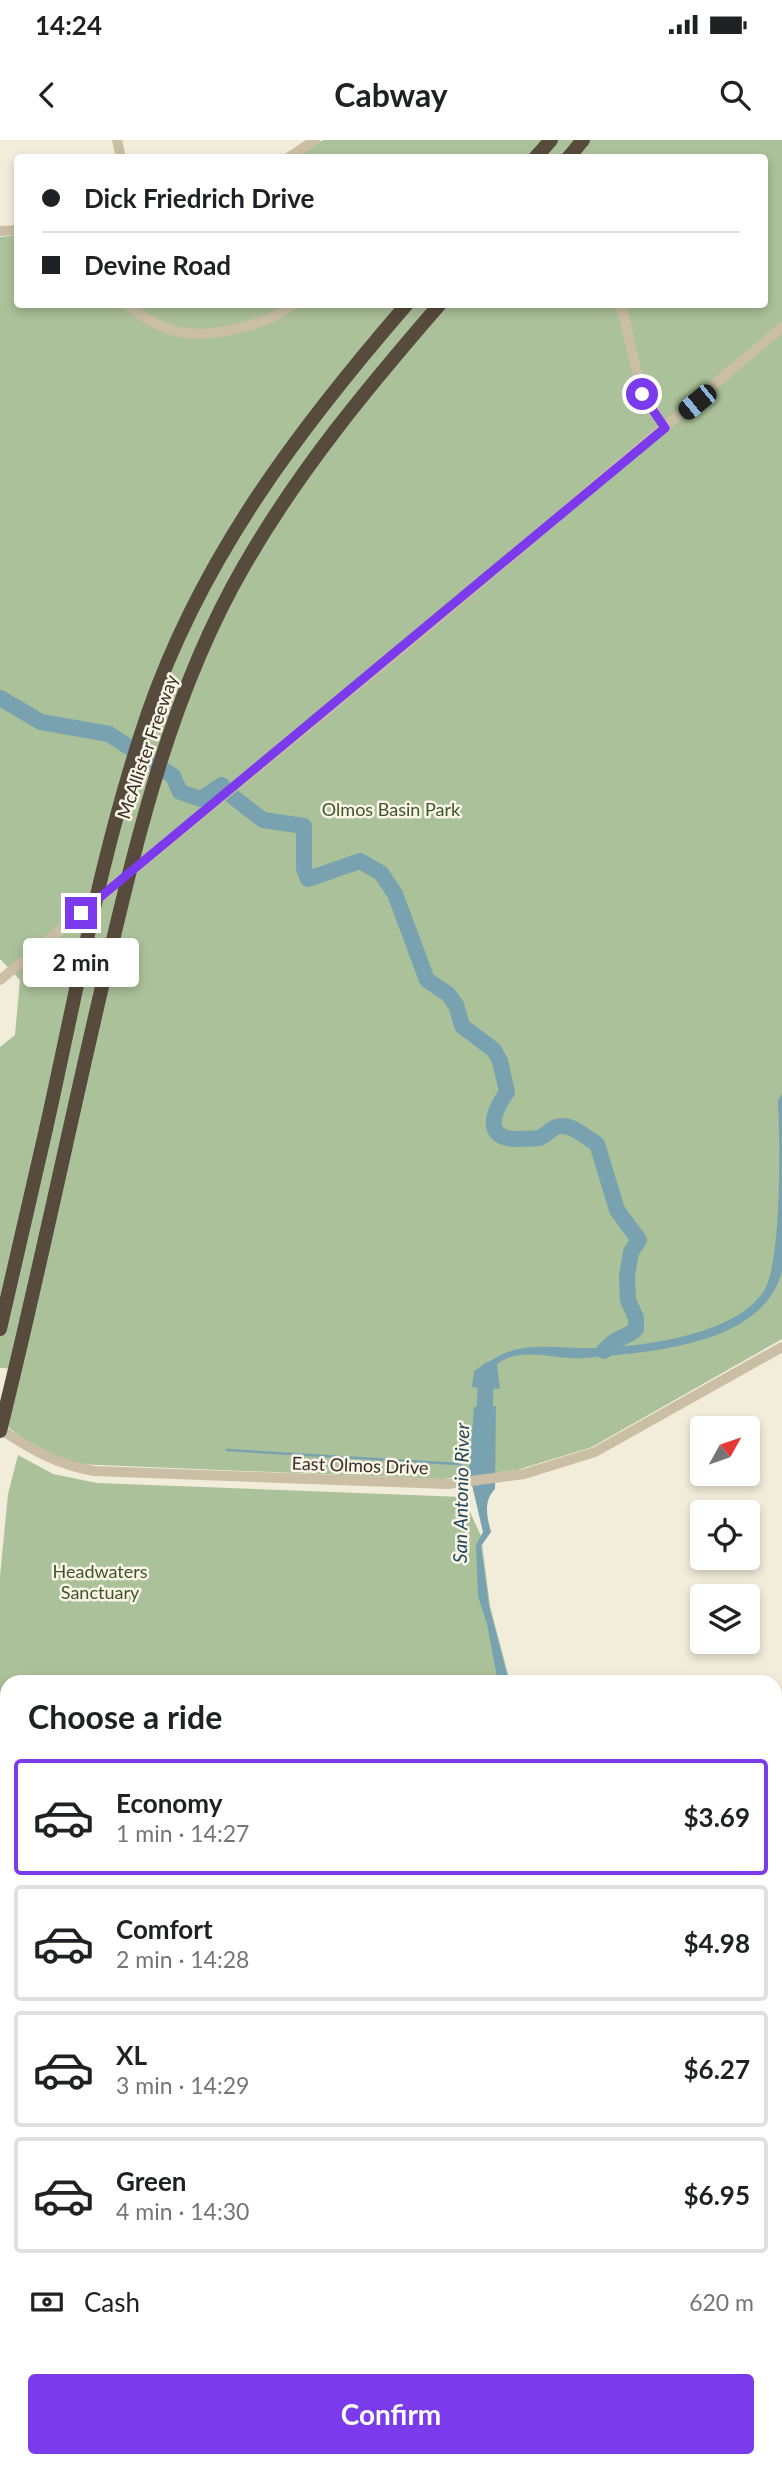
<!DOCTYPE html>
<html lang="en">
<head>
<meta charset="utf-8">
<style>
  :root { --surface:#fff; --page:#f6f6f6; --text:#202124; --muted:#757577; --line:#e0e0e0; --accent:#7c3aed }
  body { margin:0; font-family:Lato,sans-serif; background:var(--page); color:var(--text); height:100vh; display:flex; flex-direction:column; font-size:26px; white-space:nowrap }
  * { box-sizing:border-box; margin:0 }
  p { font-size:23px; color:var(--muted) }
  .icon { flex:none; width:38px; height:38px; fill:none; stroke:currentColor; stroke-width:2; stroke-linecap:round; stroke-linejoin:round }
  .map { position:relative; flex:1; overflow:hidden }
  .side { position:absolute; left:0px; top:1535px; width:782px; height:793px; display:flex; flex-direction:column; background:var(--surface); border-radius:21px 21px 0 0; box-shadow:0 4px 10px #0003 }
  .side>* { flex:none }
  .top-card { position:absolute; left:14px; top:14px; width:754px; height:154px; border-radius:7px; box-shadow:0 4px 10px #0003; display:grid; align-content:center; height:154px; padding:0 28px; background:var(--surface) }
  .needle { width:46px; rotate:50deg }
  .controls { position:absolute; left:690px; top:1276px; display:grid; gap:14px }
  .controls a { display:grid; place-items:center; width:70px; height:70px; border-radius:7px; background:var(--surface); box-shadow:0 4px 10px #0003; font-size:35px }
  .end { position:absolute; width:32px; height:32px; margin:-16px; border:9px solid #7c3aed; background:#fff; box-shadow:0 0 0 4px #fff }
  .from { border-radius:50% }
  .bubble { position:absolute; height:49px; border-radius:7px; background:var(--surface); box-shadow:0 4px 10px #0003; font-size:23px; font-weight:700; line-height:49px; text-align:center }
  .car { position:absolute; width:21px; height:42px; margin:-21px -10px; border-radius:9px; box-shadow:0 0 5px 2px #0007; background:linear-gradient(#222 24%,#8ab4d8 0 40%,#222 0 76%,#8ab4d8 0 86%,#222 0) }
  .top-card b { display:flex; align-items:center; gap:24px; height:66px; font-size:26px }
  .top-card b+b { border-top:2px solid var(--line) }
  .top-card i { width:18px; height:18px; background:var(--text) }
  ul { padding:0; list-style:none }
  li { display:flex; align-items:center; gap:21px; height:116px; margin:0 14px 10px; padding:0 14px; border:4px solid var(--line); border-radius:7px }
  li div { flex:1 }
  li b { display:block; font-size:26px }
  li em { font-style:normal; font-weight:700 }
  li.current { border-color:var(--accent) }
  li>.icon { width:63px; height:63px; stroke-width:1.5 }
  h2 { padding:0 28px; font-size:32px; line-height:84px }
  .pay { display:flex; align-items:center; gap:18px; height:77px; padding:0 28px; font-size:26px }
  .pay p { margin-inline-start:auto }
  .cta { display:flex; gap:14px; margin-top:auto; padding:14px 28px }
  .cta a { flex:1; height:80px; border-radius:7px; background:var(--accent); color:#fff; font-size:28px; font-weight:700; line-height:80px; text-align:center }
  .status { display:flex; justify-content:space-between; align-items:center; height:49px; padding:0 35px; background:var(--surface); direction:ltr }
  .status svg { height:19px; fill:currentColor }
  header { display:flex; justify-content:space-between; align-items:center; height:91px; padding:0 28px; background:var(--surface); font-size:32px; font-weight:700 }
  .map>svg:first-child { display:block }
</style>
</head>
<body>
<div class="status"><b>14:24</b><svg viewBox="0 0 49 12"><path d="M0 12V9h3v3zM5 12V6h3v6zM10 12V3h3v9zM15 12V0h3v12zM26 1h20v11H26zM47 4h2v5h-2z"/></svg></div>
<header><svg class="icon" aria-label="back" viewBox="0 0 24 24"><path d="M15 5l-7 7 7 7"/></svg>Cabway<svg class="icon" aria-label="search" viewBox="0 0 24 24"><circle cx="10" cy="10" r="6"/><path d="M15 15l6 6"/></svg></header>
<div class="map">
<svg width="782" height="2327" viewBox="0 0 782 2327">
  <rect width="100%" height="100%" fill="#f2ecda"/>
  <path fill="#abc199" d="M323 0H782V1199L592 1307 517 1330 442 1339 76 1324 37 1308 5 1285 19 1229 0 1228V907L15 895 20 840 0 819V97L17 95 18 164H765V18L297 17Z
    M18 1315 53 1334 97 1343 463 1357 481 1396 490 1466 510 1542H7V2320L46 2321 36 2327H0V1437L8 1354Z
    M434 2321H533L537 2327H436Z"/>
  <path fill="#78a2b0" d="M782 953V1131C763 1206 649 1212 585 1218 558 1221 522 1205 497 1224L500 1249 472 1247 474 1231C486 1224 498 1215 511 1211 536 1203 570 1209 597 1208 645 1206 735 1195 764 1151 782 1122 780 999 778 961Z
    M496 1266 495 1349C483 1361 487 1377 491 1392L481 1406 489 1466 509 1542H498L487 1484 478 1456 476 1405 483 1392 469 1332 474 1267Z"/>
  <g fill="none" stroke-linecap="round" stroke-linejoin="round">
    <path stroke="#78a2b0" stroke-width="2.5" d="M227 1310 458 1324 471 1330
      M0 1654 7 1652
      M7 1837V1868
      M775 2183 782 2187
      M711 2320 713 2327"/>
    <path stroke="#78a2b0" stroke-width="16" d="M0 558 41 582 109 594 173 636 180 652 201 659 222 645
      M232 656 263 680 304 686V729L308 739 360 721 381 733 395 754 427 840 448 854 456 865 462 886 494 910 500 921 507 952C490 976 484 1001 522 999 527 998 534 999 539 998 548 995 552 985 563 986 574 986 587 998 597 1004L617 1070 639 1100 631 1112 627 1136 628 1160 636 1178V1189C624 1200 617 1195 604 1211
      M484 1286 486 1233 489 1230
      M0 2010V2005L7 1999
      M0 2036 7 2076
      M9 2327 10 2320"/>
    <path stroke="#cabea5" stroke-width="10" d="M117 0 121 18
      M288 18 315 0
      M0 91 18 90
      M126 164C166 196 195 200 243 187 261 183 279 176 293 164
      M621 164 642 254 665 288
      M0 840 422 492 782 187
      M0 1289C31 1309 57 1325 94 1331L448 1344 524 1334 595 1312 782 1207
      M775 1580 782 1578
      M775 1693 782 1701
      M775 1808 782 1802
      M775 1886 782 1889"/>
    <path stroke="#574b3d" stroke-width="14" d="M535 18 551 0
      M568 18 583 0
      M0 1189 46 989"/>
    <path stroke="#574b3d" stroke-width="14" d="M46 989C77 850 102 708 148 573 203 415 299 289 407 164
      M0 1291C38 1139 69 986 105 834 138 694 171 552 244 426 299 330 368 247 440 164"/>
  </g>
  <g fill="none" stroke-linecap="round" stroke-linejoin="round">
    <path stroke="#7c3aed" stroke-width="9" d="M81 773 665 288 642 254"/>
  </g>
  <g text-anchor="middle" stroke-width="5" stroke-linejoin="round" paint-order="stroke">
    <g font-size="18" fill="#362f27" stroke="#faf5e6">
      <text transform="translate(148 607) rotate(-71)" y="6">McAllister Freeway</text>
      <text transform="translate(360 1326) rotate(2)" y="6">East Olmos Drive</text>
    </g>
    <g font-size="18" fill="#3c552a" stroke="#faf5e6">
      <text x="391" y="676">Olmos Basin Park</text>
      <text x="100" y="1438">Headwaters<tspan x="100" dy="21">Sanctuary</tspan></text>
    </g>
    <g font-size="19" font-style="italic" fill="#1b4759" stroke="#faf5e6">
      <text transform="translate(461 1353) rotate(-89)" y="7">San Antonio River</text>
    </g>
  </g>
</svg>
<div class="controls">
<a><svg class="needle" viewBox="-14 -14 28 28"><path d="M0-13l5 13h-10z" fill="#e53935"/><path d="M0 13l5-13h-10z" fill="#757577"/></svg></a>
<a><svg class="icon" aria-label="locate" viewBox="0 0 24 24"><circle cx="12" cy="12" r="6"/><path d="M12 2v4M12 18v4M2 12h4M18 12h4"/></svg></a>
<a><svg class="icon" aria-label="layers" viewBox="0 0 24 24"><path d="M12 4l9 5-9 5-9-5zM3 14l9 5 9-5"/></svg></a>
</div>
<i class="end from" style="left:642px;top:254px"></i>
<i class="end" style="left:81px;top:773px"></i>
<div class="bubble" style="left:23px;top:798px;width:116px">2 min</div>
<i class="car" style="left:697px;top:262px;rotate:231deg"></i>
<div class="top-card">
<b><i class="from"></i>Dick Friedrich Drive</b>
<b><i></i>Devine Road</b>
</div>
<section class="side">
<h2>Choose a ride</h2>
<ul>
<li class="current"><svg class="icon" aria-label="car" viewBox="0 0 24 24"><path d="M5 17H2v-5l4-1 3-4h7l3 4 3 1v5h-3M9 17h6M6 11h13"/><circle cx="7" cy="17" r="2"/><circle cx="17" cy="17" r="2"/></svg><div><b>Economy</b><p>1 min · 14:27</p></div><em>$3.69</em></li>
<li><svg class="icon" aria-label="car" viewBox="0 0 24 24"><path d="M5 17H2v-5l4-1 3-4h7l3 4 3 1v5h-3M9 17h6M6 11h13"/><circle cx="7" cy="17" r="2"/><circle cx="17" cy="17" r="2"/></svg><div><b>Comfort</b><p>2 min · 14:28</p></div><em>$4.98</em></li>
<li><svg class="icon" aria-label="car" viewBox="0 0 24 24"><path d="M5 17H2v-5l4-1 3-4h7l3 4 3 1v5h-3M9 17h6M6 11h13"/><circle cx="7" cy="17" r="2"/><circle cx="17" cy="17" r="2"/></svg><div><b>XL</b><p>3 min · 14:29</p></div><em>$6.27</em></li>
<li><svg class="icon" aria-label="car" viewBox="0 0 24 24"><path d="M5 17H2v-5l4-1 3-4h7l3 4 3 1v5h-3M9 17h6M6 11h13"/><circle cx="7" cy="17" r="2"/><circle cx="17" cy="17" r="2"/></svg><div><b>Green</b><p>4 min · 14:30</p></div><em>$6.95</em></li>
</ul>
<div class="pay"><svg class="icon" aria-label="cash" viewBox="0 0 24 24"><path d="M3 7h18v10H3z"/><circle cx="12" cy="12" r="2"/></svg>Cash<p>620 m</p></div>
<div class="cta"><a>Confirm</a></div>
</section>
</div>
</body>
</html>
